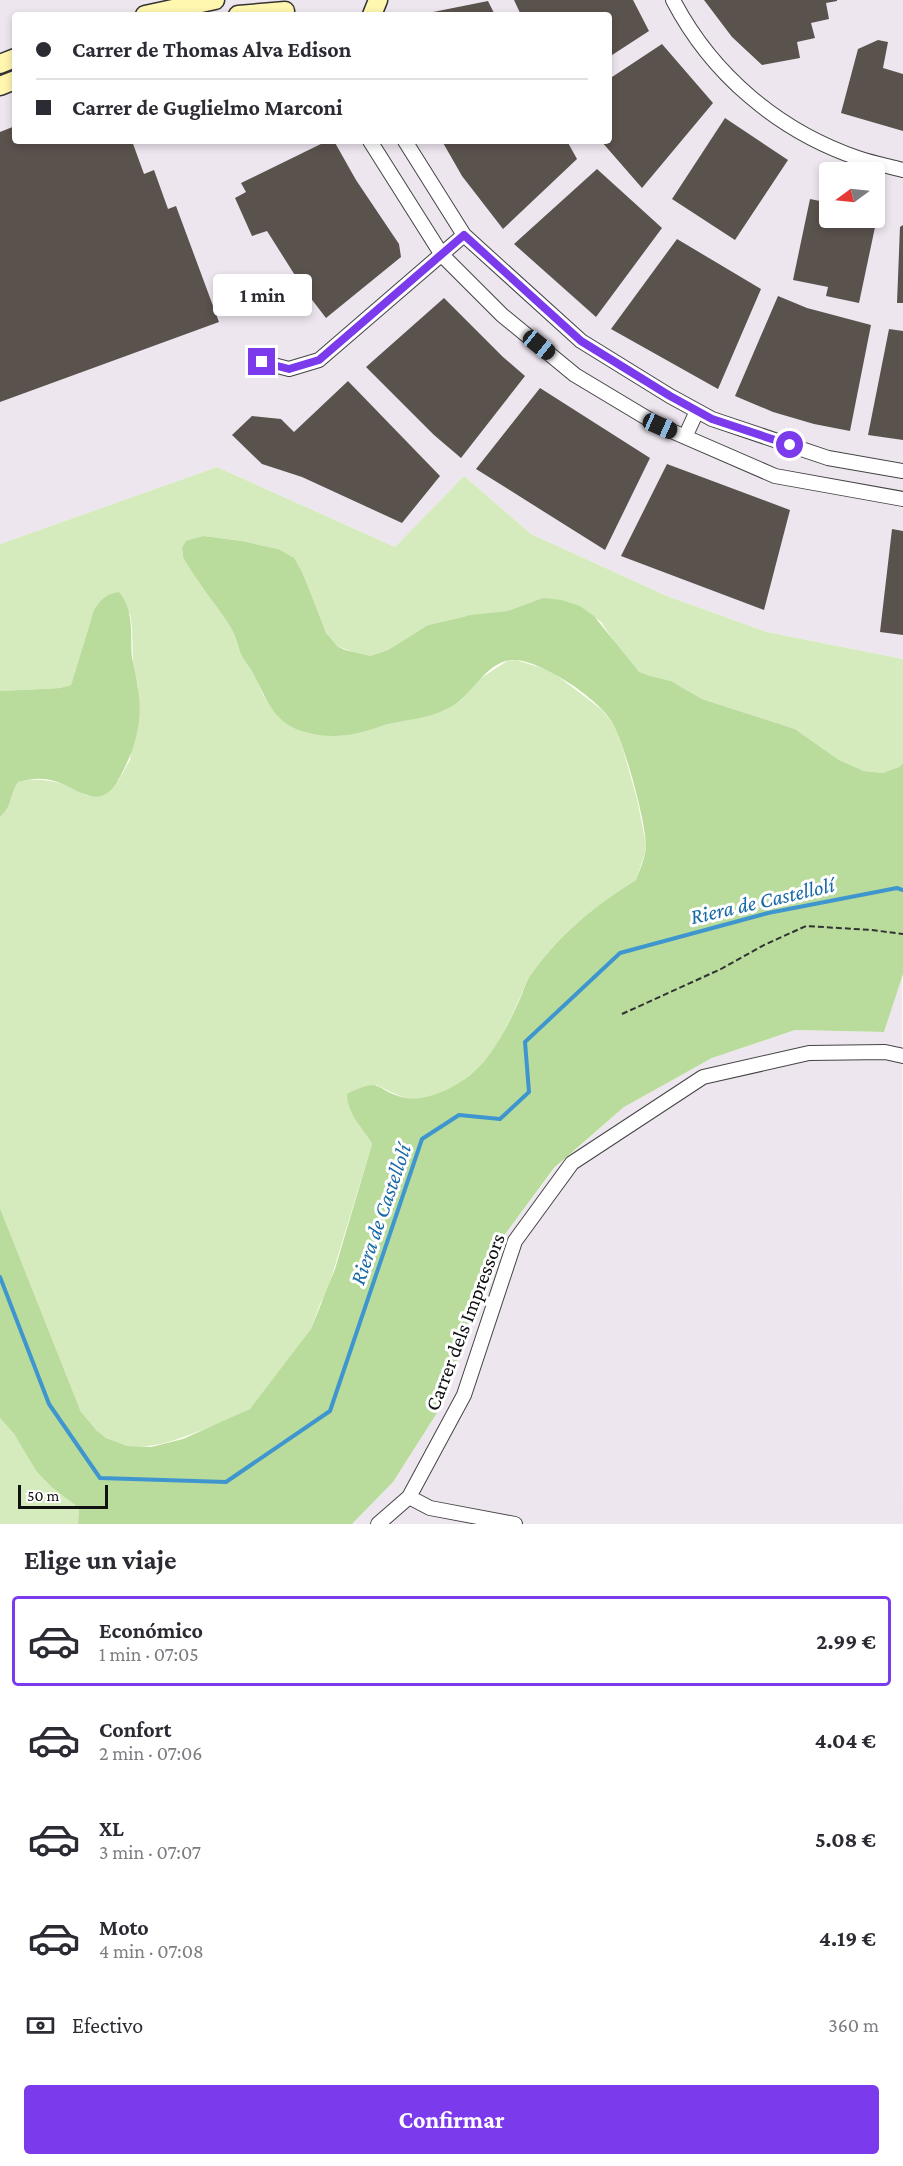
<!DOCTYPE html>
<html lang="es">
<head>
<meta charset="utf-8">
<style>
  :root { --surface:#fff; --page:#f7f7f7; --text:#2b2b33; --muted:#7c7c81; --line:#e1e1e2; --accent:#7c3aed }
  body { margin:0; font-family:"Crimson Pro",serif; background:var(--page); color:var(--text); height:100vh; display:flex; flex-direction:column; font-size:22px; white-space:nowrap }
  * { box-sizing:border-box; margin:0 }
  p { font-size:20px; color:var(--muted) }
  .icon { flex:none; width:33px; height:33px; fill:none; stroke:currentColor; stroke-width:2; stroke-linecap:round; stroke-linejoin:round }
  .map { position:relative; height:1524px; overflow:hidden }
  .panel { display:flex; flex-direction:column; background:var(--surface); flex:1 }
  .panel>* { flex:none }
  .guide { position:absolute; left:12px; top:12px; width:600px; height:132px; border-radius:6px; box-shadow:0 3px 9px #0003; display:grid; align-content:center; height:132px; padding:0 24px; background:var(--surface) }
  .needle { width:39px; rotate:255deg }
  .buttons { position:absolute; left:819px; top:162px; display:grid; gap:12px }
  .buttons a { display:grid; place-items:center; width:66px; height:66px; border-radius:6px; background:var(--surface); box-shadow:0 3px 9px #0003; font-size:30px }
  .scale { position:absolute; left:18px; bottom:15px; width:90px; box-sizing:border-box; padding-left:6px; border:3px solid #111; border-top:0; font-size:16px; line-height:21px; white-space:nowrap; color:#111; -webkit-text-stroke:4px #fff; paint-order:stroke }
  .end { position:absolute; width:27px; height:27px; margin:-14px; border:8px solid #7c3aed; background:#fff; box-shadow:0 0 0 3px #fff }
  .from { border-radius:50% }
  .bubble { position:absolute; height:42px; border-radius:6px; background:var(--surface); box-shadow:0 3px 9px #0003; font-size:20px; font-weight:700; line-height:42px; text-align:center }
  .car { position:absolute; width:18px; height:36px; margin:-18px -9px; border-radius:8px; box-shadow:0 0 4px 2px #0007; background:linear-gradient(#222 24%,#8ab4d8 0 40%,#222 0 76%,#8ab4d8 0 86%,#222 0) }
  .guide b { display:flex; align-items:center; gap:21px; height:57px; font-size:22px }
  .guide b+b { border-top:2px solid var(--line) }
  .guide i { width:15px; height:15px; background:var(--text) }
  ul { padding:0; list-style:none }
  li { display:flex; align-items:center; gap:18px; height:90px; margin:0 12px 9px; padding:0 12px; border:3px solid transparent; border-radius:6px }
  li div { flex:1 }
  li b { display:block; font-size:22px }
  li em { font-style:normal; font-weight:700 }
  li.on { border-color:var(--accent) }
  li>.icon { width:54px; height:54px; stroke-width:1.5 }
  h2 { padding:0 24px; font-size:27px; line-height:72px }
  .pay { display:flex; align-items:center; gap:15px; height:66px; padding:0 24px; font-size:22px }
  .pay p { margin-inline-start:auto }
  .cta { display:flex; gap:12px; margin-top:auto; padding:12px 24px }
  .cta a { flex:1; height:69px; border-radius:6px; background:var(--accent); color:#fff; font-size:24px; font-weight:700; line-height:69px; text-align:center }
  .map>svg:first-child { display:block }
</style>
</head>
<body>
<div class="map">
<svg width="903" height="1524" viewBox="0 0 903 1524">
  <rect width="100%" height="100%" fill="#fffdf5"/>
  <path fill="#eee6ef" fill-rule="evenodd" d="M0 0H903V659L767 632 667 596 531 534 464 476 395 547 217 467 0 544ZM15 15H609V141H15ZM830 172H874V218H830Z
    M902 974 903 1524H352L393 1482 444 1402 489 1256 554 1169 624 1107 712 1058 795 1030 884 1032Z"/>
  <path fill="#d5ebbd" d="M217 467 395 547 464 476 531 534 667 596 767 632 903 659V763L899 767 882 773 864 771 839 760 795 729 702 699 671 681 653 678 639 672 626 659 601 622 580 606 535 601 507 611 462 617 428 625 388 650 370 656 361 655 337 646 330 640 322 625 303 574 278 549 242 541 204 536 182 548 183 557 188 564 233 631 239 650 256 678 263 695 280 718 304 731 331 736H342L445 710 461 700 478 680 507 661 516 660 551 671 601 709 612 722 616 730 623 749 637 799 646 844 645 853 636 880C599 902 552 943 529 979 524 985 523 993 519 1000 513 1013 506 1028 499 1041 482 1070 442 1105 406 1098 395 1095 386 1089 376 1085L359 1123 372 1144 327 1292 320 1304 311 1329 258 1402C244 1416 223 1422 205 1429 171 1442 127 1461 96 1430 90 1425 86 1418 81 1412L0 1208V817C13 806 9 795 17 782 44 776 65 783 88 796L118 781 130 760 138 686 133 663 132 627 130 613 91 620 71 685 60 688 0 691V544Z
    M0 1418 14 1434 36 1471 79 1508 78 1524H0Z"/>
  <path fill="#b9dc9c" d="M204 536 242 541 278 549 294 558 303 574 326 633 337 646 345 650 370 656 388 650 428 625 471 615 507 611 543 598 562 600 580 606 594 616 639 672 653 677 671 681 702 699 795 729 839 760 864 771 882 773 899 767 903 763V974L884 1032 795 1030 712 1058 624 1107 554 1168 489 1256 444 1402 393 1482 352 1524H78L79 1508 53 1488 36 1471 14 1434 0 1418V1208L81 1412 97 1431 106 1438 127 1446 151 1447 183 1439 250 1409 311 1329 335 1269 372 1144C362 1126 348 1116 347 1094 384 1075 375 1092 406 1098 425 1101 447 1091 462 1081 491 1062 506 1029 520 999 523 993 525 984 529 978 556 938 595 905 636 880 640 869 646 856 646 845 645 819 625 745 612 722 599 699 542 661 515 660 488 659 474 692 454 705 436 717 411 719 389 724 371 729 351 737 332 736 320 736 307 733 296 729 272 718 266 698 255 677 251 668 245 662 241 654 237 645 236 636 231 628 216 604 197 582 183 557L182 548 186 541Z
    M119 592C135 612 130 634 132 658 134 668 137 679 138 689 143 720 136 746 122 773 117 782 112 793 101 796 88 800 67 784 54 781 42 777 30 779 18 782 9 795 13 806 0 817V691L60 688 71 685 94 610C101 599 106 594 119 592Z"/>
  <g fill="none" stroke-linecap="round" stroke-linejoin="round">
    <path stroke="#3f96cf" stroke-width="4" d="M0 1277 49 1404 100 1478 226 1482 330 1411 422 1139 459 1115 500 1119 529 1092 525 1042 620 953 768 913 897 888 903 890"/>
  </g>
  <path fill="#5a524d" d="M514 0H633L649 31 609 57V15H521Z
    M704 0H837V1L826 3 829 19 811 23 815 38 797 42 800 58 762 65 732 37Z
    M488 1 495 15H423V14Z
    M878 40 888 42 883 68 903 74V131L841 113 858 49Z
    M662 44 713 103 642 188 601 141H609V79Z
    M725 118 788 160 735 240 672 199Z
    M15 126V141H132L144 174 154 170 168 209 176 206 219 322 0 402V132Z
    M327 141H334L356 180 399 244 401 257 326 318 303 288 267 231 252 236 235 198 246 192 241 183Z
    M442 141H567L577 159 503 229 462 176Z
    M597 169 662 228 596 317 514 244Z
    M810 199 830 203V218H874V213H878L859 303 826 296 828 287 793 280Z
    M903 225V303H897L900 227Z
    M677 239 761 289 718 389 611 329Z
    M778 296 807 308 871 325 850 431 814 424 773 412 735 396Z
    M444 298 503 357 525 376 461 458 434 435 366 367Z
    M889 329 903 331V440L868 435Z
    M348 381 440 476 402 523 302 477 262 464 232 435 252 416 281 419 294 432Z
    M540 388 650 458 605 550 476 469Z
    M667 464 790 510 764 610 621 556Z
    M892 529 903 531V635L880 632Z"/>
  <g fill="none" stroke-linecap="round" stroke-linejoin="round">
    <defs>
      <path id="street" d="M673 0C712 75 779 131 858 158 873 163 888 166 903 170
        M370 141 442 255 502 315 575 375 660 426 775 476 903 499
        M405 141 464 235 581 341 670 396 712 419 828 458 903 471
        M262 362 289 369 319 360 464 235
        M685 437 697 411
        M409 1497 430 1508 515 1524
        M378 1524 409 1497 464 1395 515 1241 572 1163 703 1077 809 1053 885 1052 903 1056"/>
      <path id="secondary" d="M145 15 215 0
        M238 15 285 11
        M372 15 378 0
        M0 64 15 58
        M0 86 15 80"/>
    </defs>
    <use href="#street" stroke="#444" stroke-width="16"/>
    <use href="#secondary" stroke="#333" stroke-width="21"/>
    <path stroke="#333" stroke-width="2" stroke-dasharray="6 3" stroke-linecap="butt" d="M622 1014 721 969 764 945 806 926 872 930 903 934"/>
    <use href="#street" stroke="#fff" stroke-width="14"/>
    <use href="#secondary" stroke="#fff6b0" stroke-width="18"/>
  </g>
  <g fill="none" stroke-linecap="round" stroke-linejoin="round">
    <path stroke="#7c3aed" stroke-width="8" d="M262 362 289 369 319 360 464 235 581 341 670 396 712 419 790 445"/>
  </g>
  <g text-anchor="middle" stroke-width="6" stroke-linejoin="round" paint-order="stroke">
    <g font-size="21" fill="#111" stroke="#fff">
      <text transform="translate(465 1322) rotate(-69)" y="7">Carrer dels Impressors</text>
    </g>
    <g font-size="22" font-style="italic" fill="#1768a6" stroke="#fff">
      <text transform="translate(762 900) rotate(-13)" y="8">Riera de Castellolí</text>
      <text transform="translate(380 1214) rotate(-71)" y="8">Riera de Castellolí</text>
    </g>
  </g>
</svg>
<div class="buttons">
<a><svg class="needle" viewBox="-14 -14 28 28"><path d="M0-13l5 13h-10z" fill="#e53935"/><path d="M0 13l5-13h-10z" fill="#7c7c81"/></svg></a>
</div>
<div class="scale">50 m</div>
<i class="end from" style="left:790px;top:445px"></i>
<i class="end" style="left:262px;top:362px"></i>
<div class="bubble" style="left:213px;top:274px;width:99px">1 min</div>
<i class="car" style="left:539px;top:345px;rotate:129deg"></i>
<i class="car" style="left:660px;top:426px;rotate:114deg"></i>
<div class="guide">
<b><i class="from"></i>Carrer de Thomas Alva Edison</b>
<b><i></i>Carrer de Guglielmo Marconi</b>
</div>
</div>
<section class="panel">
<h2>Elige un viaje</h2>
<ul>
<li class="on"><svg class="icon" aria-label="car" viewBox="0 0 24 24"><path d="M5 17H2v-5l4-1 3-4h7l3 4 3 1v5h-3M9 17h6M6 11h13"/><circle cx="7" cy="17" r="2"/><circle cx="17" cy="17" r="2"/></svg><div><b>Económico</b><p>1 min · 07:05</p></div><em>2.99 €</em></li>
<li><svg class="icon" aria-label="car" viewBox="0 0 24 24"><path d="M5 17H2v-5l4-1 3-4h7l3 4 3 1v5h-3M9 17h6M6 11h13"/><circle cx="7" cy="17" r="2"/><circle cx="17" cy="17" r="2"/></svg><div><b>Confort</b><p>2 min · 07:06</p></div><em>4.04 €</em></li>
<li><svg class="icon" aria-label="car" viewBox="0 0 24 24"><path d="M5 17H2v-5l4-1 3-4h7l3 4 3 1v5h-3M9 17h6M6 11h13"/><circle cx="7" cy="17" r="2"/><circle cx="17" cy="17" r="2"/></svg><div><b>XL</b><p>3 min · 07:07</p></div><em>5.08 €</em></li>
<li><svg class="icon" aria-label="car" viewBox="0 0 24 24"><path d="M5 17H2v-5l4-1 3-4h7l3 4 3 1v5h-3M9 17h6M6 11h13"/><circle cx="7" cy="17" r="2"/><circle cx="17" cy="17" r="2"/></svg><div><b>Moto</b><p>4 min · 07:08</p></div><em>4.19 €</em></li>
</ul>
<div class="pay"><svg class="icon" aria-label="cash" viewBox="0 0 24 24"><path d="M3 7h18v10H3z"/><circle cx="12" cy="12" r="2"/></svg>Efectivo<p>360 m</p></div>
<div class="cta"><a>Confirmar</a></div>
</section>
</body>
</html>
